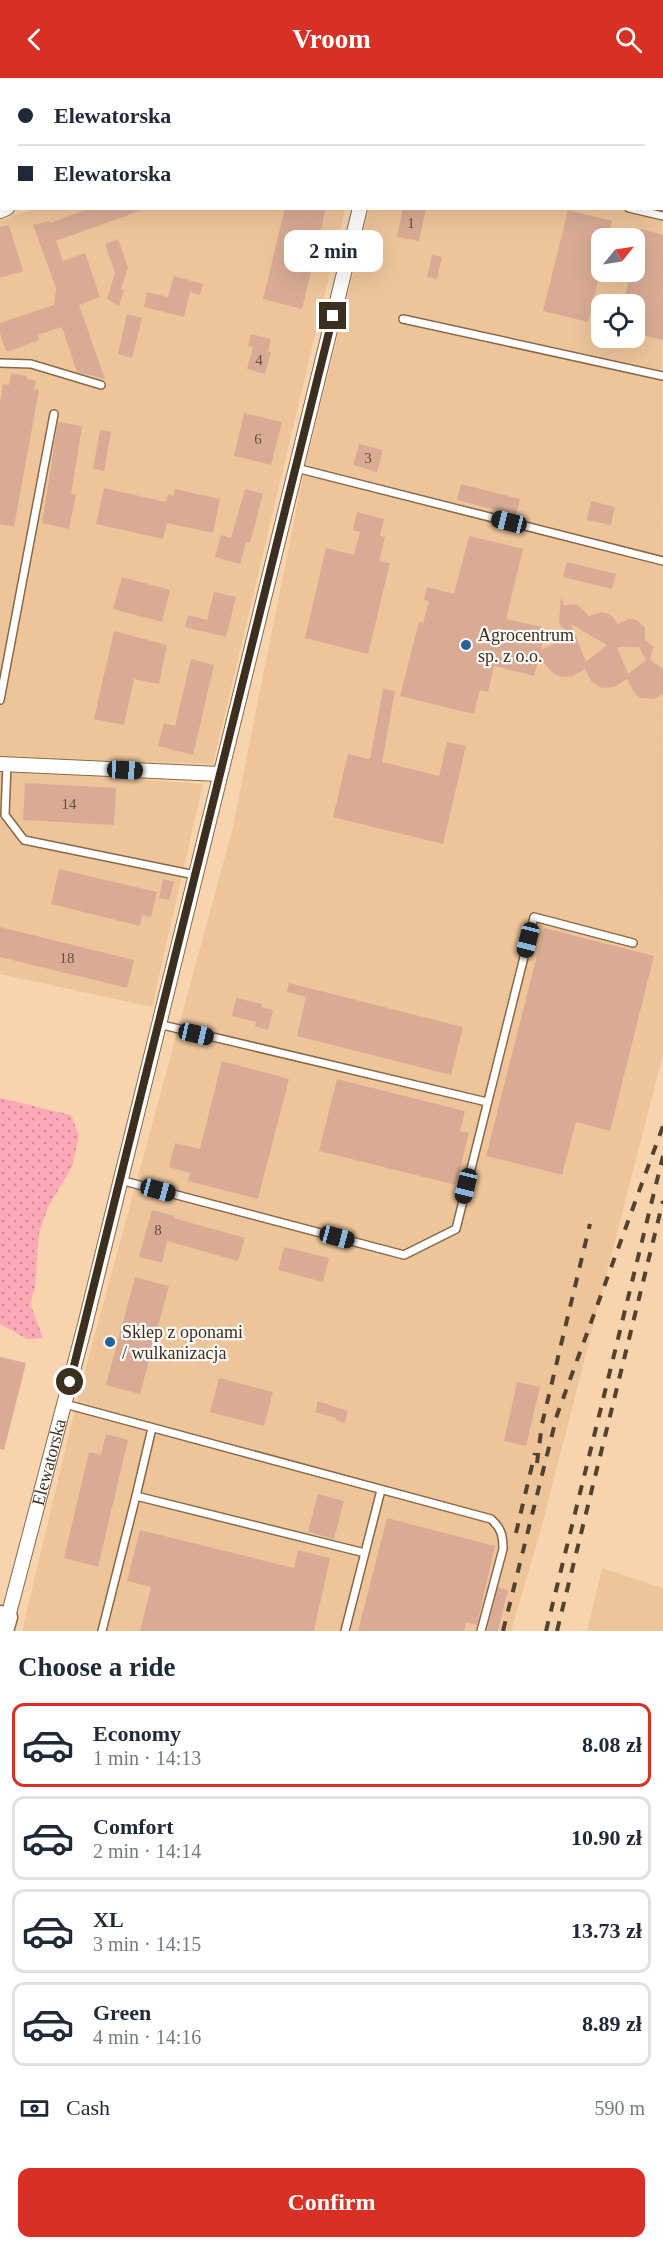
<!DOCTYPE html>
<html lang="en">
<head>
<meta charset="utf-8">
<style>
  :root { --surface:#fff; --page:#f2f2f3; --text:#1f2937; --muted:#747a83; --line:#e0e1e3; --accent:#d93025 }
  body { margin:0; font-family:Georgia,serif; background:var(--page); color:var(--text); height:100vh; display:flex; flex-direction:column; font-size:22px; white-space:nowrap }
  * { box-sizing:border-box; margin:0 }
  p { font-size:20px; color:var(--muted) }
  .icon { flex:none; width:33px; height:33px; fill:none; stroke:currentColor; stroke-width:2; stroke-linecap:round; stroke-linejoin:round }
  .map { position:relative; height:1553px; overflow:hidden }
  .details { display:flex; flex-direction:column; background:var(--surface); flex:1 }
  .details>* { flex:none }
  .guide { position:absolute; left:0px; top:0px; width:663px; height:132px; box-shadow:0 6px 24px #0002; display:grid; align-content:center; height:132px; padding:0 18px; background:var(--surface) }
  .needle { width:39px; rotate:60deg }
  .fabs { position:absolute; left:591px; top:150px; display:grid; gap:12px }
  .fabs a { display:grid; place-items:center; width:54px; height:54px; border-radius:12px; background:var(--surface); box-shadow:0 6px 24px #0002; font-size:30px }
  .end { position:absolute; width:27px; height:27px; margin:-14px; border:8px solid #3d2f20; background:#fff; box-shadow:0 0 0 3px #fff }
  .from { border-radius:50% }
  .bubble { position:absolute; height:42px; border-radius:12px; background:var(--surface); box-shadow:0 6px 24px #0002; font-size:20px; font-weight:700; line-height:42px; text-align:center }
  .car { position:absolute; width:18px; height:36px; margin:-18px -9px; border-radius:8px; box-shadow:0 0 4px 2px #0007; background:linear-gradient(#222 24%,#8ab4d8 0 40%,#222 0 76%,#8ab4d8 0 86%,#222 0) }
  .guide b { display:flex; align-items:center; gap:21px; height:57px; font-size:22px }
  .guide b+b { border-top:2px solid var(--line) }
  .guide i { width:15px; height:15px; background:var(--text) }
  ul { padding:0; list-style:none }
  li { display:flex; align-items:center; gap:18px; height:84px; margin:0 12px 9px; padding:0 6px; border:3px solid var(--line); border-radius:12px }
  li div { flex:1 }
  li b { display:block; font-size:22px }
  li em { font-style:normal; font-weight:700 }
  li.active { border-color:var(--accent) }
  li>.icon { width:54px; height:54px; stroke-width:1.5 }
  h2 { padding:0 18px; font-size:27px; line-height:72px }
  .pay { display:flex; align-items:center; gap:15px; height:66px; padding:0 18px; font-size:22px }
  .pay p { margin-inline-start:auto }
  .cta { display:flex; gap:12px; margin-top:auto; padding:12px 18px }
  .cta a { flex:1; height:69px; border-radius:12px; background:var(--accent); color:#fff; font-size:24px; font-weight:700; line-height:69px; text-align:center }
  header { display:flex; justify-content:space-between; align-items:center; height:78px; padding:0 18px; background:var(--accent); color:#fff; font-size:27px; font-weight:700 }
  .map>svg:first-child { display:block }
</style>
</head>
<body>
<header><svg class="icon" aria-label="back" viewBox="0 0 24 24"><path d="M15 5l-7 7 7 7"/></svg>Vroom<svg class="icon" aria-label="search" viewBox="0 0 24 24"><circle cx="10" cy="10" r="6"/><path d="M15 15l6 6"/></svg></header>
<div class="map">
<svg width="663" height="1553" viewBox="0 0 663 1553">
  <defs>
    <pattern id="grass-dots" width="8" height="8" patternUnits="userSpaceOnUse" patternTransform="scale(1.5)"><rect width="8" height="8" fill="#fda9b8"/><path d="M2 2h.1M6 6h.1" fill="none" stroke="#ce8a95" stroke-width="1.8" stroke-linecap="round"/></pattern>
  </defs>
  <rect width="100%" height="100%" fill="#f7d3ae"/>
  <path fill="#eec59b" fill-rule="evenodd" d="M401 0H639L648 1H401Z
    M662 4 663 976 541 1451 511 1553H22L77 1322 232 753 303 398 369 131 662 130ZM602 160H634V194H602ZM602 226H634V260H602Z
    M38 130 345 131 213 686 0 679V142Z
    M0 691 203 706 152 929 0 896Z
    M602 1490 663 1510V1553H587Z"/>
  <path fill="url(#grass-dots)" d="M0 1020 71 1037 79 1057 72 1089 48 1129 39 1155 35 1210 30 1225 43 1260 27 1261 0 1246Z"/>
  <path fill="#d9ab94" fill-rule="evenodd" d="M91 130 142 132 56 163 63 183 85 175 88 183 100 219 79 227 105 301 77 294 62 249 38 257 39 262 10 273H6L0 255V245L54 227 56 210 33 147 49 143 50 145Z
    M285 130H326L302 231 263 221Z
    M403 130H426L419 163 397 159Z
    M568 132 612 143 608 160H602V186L588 244 543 233Z
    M9 147 23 193 0 200V149Z
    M641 151 663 157V262L634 255V226H623L631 194H634V179Z
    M118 161 128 189 121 211 124 212 119 228 107 221 115 195 105 166Z
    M432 177 442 179 437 201 427 199Z
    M174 198 203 206 200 217 190 214 184 239 144 229 147 214 168 219Z
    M127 236 142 240 132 280 118 276Z
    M251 256 271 261 268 273 271 274 265 296 247 291 253 269 248 268Z
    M11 295 27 298V301L36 303 34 311 39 312 14 449 0 446V324L3 306 9 307Z
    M244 335 282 344 271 387 234 378Z
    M58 344 82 348 71 416 76 417 69 451 42 445Z
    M100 352 111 354 104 393 93 391Z
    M359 366 383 372 377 394 353 387Z
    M461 406 520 421 516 437 457 422Z
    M104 410 166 424 168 416 173 418 175 411 220 421 213 455 167 445 163 461 96 446Z
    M245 411 263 416 250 465 246 464 240 486 215 479 221 457 231 460Z
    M591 423 615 429 611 447 587 442Z
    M357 434 384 441 380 458 385 459 379 483 390 485 368 576 305 560 326 470 354 477 360 454 353 452Z
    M469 458 523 471 506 541 546 550 541 572 570 558 559 545 561 519 564 528 570 526 578 527 589 538 602 534 611 537 618 546 629 541 637 542 645 550V562L655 570H653L650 582 663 591V616L653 621 640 620 634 614 627 601 614 609 601 610 591 603 585 591 573 598 561 599 553 595 539 579 534 598 494 588 488 614 480 612 474 636 400 618 419 544 423 545 429 523 424 522 427 509 454 516ZM571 546 607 567 586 584ZM617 569H639L646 582 628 596Z
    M567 484 616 496 612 511 563 499Z
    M122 499 170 512 162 544 113 531Z
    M214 514 236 519 226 559 185 549 188 537 207 542Z
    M114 553 167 567 159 606 134 601 124 647 94 641Z
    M191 581 214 587 193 677 158 668 164 645 175 648Z
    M383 611 395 613 382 684 439 698 447 664 466 668 443 766 333 739 348 676 370 681Z
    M25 705 116 710 114 747 23 742Z
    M59 791 157 814 151 839 142 837 140 848 51 826Z
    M163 801 174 804 169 822 159 820Z
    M0 849 134 882 127 910 0 879Z
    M544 850 654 878 610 1053 576 1044 562 1097 486 1078Z
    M289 905 463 949 451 997 297 958 306 919 287 914Z
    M236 920 262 926 261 929 273 932 268 952 255 948 256 944 232 938Z
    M222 983 289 1001 258 1121 188 1103 190 1095 169 1089 175 1065 200 1071Z
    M337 1001 465 1033 460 1053 469 1055 456 1107 319 1073Z
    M152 1132 174 1138V1140L245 1160 238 1183 167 1163 162 1185 139 1179Z
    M284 1169 329 1180 323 1204 278 1192Z
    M135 1199 169 1208 140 1316 106 1307Z
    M0 1279 26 1285 4 1372 0 1371Z
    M219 1300 273 1314 264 1348 210 1334Z
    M517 1304 540 1309 526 1368 504 1363Z
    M318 1323 348 1333 345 1345 336 1342V1340L315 1334Z
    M106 1356 128 1362 98 1489 64 1480 89 1374 101 1377Z
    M318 1416 344 1423 334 1461 308 1454Z
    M387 1440 495 1468 477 1547 466 1544 464 1553H358Z
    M140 1452 294 1490 298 1472 330 1480 314 1553H140L151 1509 127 1503Z
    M498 1509 508 1512 498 1553H487Z"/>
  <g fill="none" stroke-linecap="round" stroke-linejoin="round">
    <defs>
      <path id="lane" d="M629 130 663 138
        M403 241 663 298
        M0 285 31 286 101 307
        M296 390 663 483
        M0 622 54 336
        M7 686 5 737 24 762 195 797
        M158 946 487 1024
        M120 1102 404 1177 456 1151 534 839 633 865
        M65 1326 491 1441C501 1450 503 1457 503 1471L481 1553
        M136 1418 152 1350
        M102 1553 136 1418 365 1475
        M345 1553 381 1412"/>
      <g id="street">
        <path d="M375 0V2"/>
        <path d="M0 133 7 130"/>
        <path d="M0 686 220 696"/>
        <path id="s1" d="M8 1539 85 1247 360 130"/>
      </g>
      <path id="secondary" d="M357 2 361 0
        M0 97H2
        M0 1537 8 1539 4 1553"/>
    </defs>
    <use href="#lane" stroke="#886947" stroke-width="10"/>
    <use href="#street" stroke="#886947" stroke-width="16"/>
    <use href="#secondary" stroke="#886947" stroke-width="21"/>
    <use href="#lane" stroke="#fff" stroke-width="7"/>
    <use href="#street" stroke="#fff" stroke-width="14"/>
    <use href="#secondary" stroke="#fff" stroke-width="18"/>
    <path stroke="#524230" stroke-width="4" stroke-dasharray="10 10" stroke-linecap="butt" d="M537 1385 542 1346 590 1146
      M516 1455 535 1375
      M503 1553 557 1337 663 1048
      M546 1553 663 1078
      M557 1553 663 1123"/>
  </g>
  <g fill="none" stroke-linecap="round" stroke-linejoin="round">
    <path stroke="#3d2f20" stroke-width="8" d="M70 1304 333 238"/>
  </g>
  <g fill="#24639a" stroke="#fefaf7" stroke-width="2">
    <circle cx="466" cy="567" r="6"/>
    <circle cx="110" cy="1264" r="6"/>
  </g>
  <g text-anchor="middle" stroke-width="4.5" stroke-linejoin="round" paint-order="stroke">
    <g font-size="15" fill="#644e3d">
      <text x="411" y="150">1</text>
      <text x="259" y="287">4</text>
      <text x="258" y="366">6</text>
      <text x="368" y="385">3</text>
      <text x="69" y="731">14</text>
      <text x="67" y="885">18</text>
      <text x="158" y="1157">8</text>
    </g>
    <g font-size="18" fill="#3d2f20" stroke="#fefaf7" text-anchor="start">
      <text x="478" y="563">Agrocentrum<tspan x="478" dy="21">sp. z o.o.</tspan></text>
      <text x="122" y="1260">Sklep z oponami<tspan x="122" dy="21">/ wulkanizacja</tspan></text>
    </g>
    <g font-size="18" fill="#3d2f20" stroke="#fefaf7">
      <text dy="6" stroke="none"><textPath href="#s1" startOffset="160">Elewatorska</textPath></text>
    </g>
  </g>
</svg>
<div class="fabs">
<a><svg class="needle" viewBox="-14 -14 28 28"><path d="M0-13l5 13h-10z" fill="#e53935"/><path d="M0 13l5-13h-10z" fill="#747a83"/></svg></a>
<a><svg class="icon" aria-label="locate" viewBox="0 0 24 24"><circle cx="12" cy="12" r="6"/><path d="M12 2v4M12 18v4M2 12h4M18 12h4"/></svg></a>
</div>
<i class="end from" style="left:70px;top:1304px"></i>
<i class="end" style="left:333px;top:238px"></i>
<div class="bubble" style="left:284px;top:152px;width:99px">2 min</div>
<i class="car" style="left:509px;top:444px;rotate:284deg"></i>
<i class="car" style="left:125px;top:692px;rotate:93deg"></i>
<i class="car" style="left:528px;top:862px;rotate:194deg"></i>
<i class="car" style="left:196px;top:956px;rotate:103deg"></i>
<i class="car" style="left:466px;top:1108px;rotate:194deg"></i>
<i class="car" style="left:158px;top:1112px;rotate:105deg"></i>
<i class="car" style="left:337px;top:1159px;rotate:105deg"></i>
<div class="guide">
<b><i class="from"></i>Elewatorska</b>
<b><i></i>Elewatorska</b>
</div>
</div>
<section class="details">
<h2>Choose a ride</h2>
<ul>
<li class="active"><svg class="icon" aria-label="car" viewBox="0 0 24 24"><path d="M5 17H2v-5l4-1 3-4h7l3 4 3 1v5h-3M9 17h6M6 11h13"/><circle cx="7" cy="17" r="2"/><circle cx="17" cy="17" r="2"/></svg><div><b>Economy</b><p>1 min · 14:13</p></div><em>8.08 zł</em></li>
<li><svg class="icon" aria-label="car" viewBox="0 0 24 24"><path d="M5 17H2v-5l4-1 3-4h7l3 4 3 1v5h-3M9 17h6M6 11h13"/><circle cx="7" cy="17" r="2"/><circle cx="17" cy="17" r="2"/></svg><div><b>Comfort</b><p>2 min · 14:14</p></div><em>10.90 zł</em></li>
<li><svg class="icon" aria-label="car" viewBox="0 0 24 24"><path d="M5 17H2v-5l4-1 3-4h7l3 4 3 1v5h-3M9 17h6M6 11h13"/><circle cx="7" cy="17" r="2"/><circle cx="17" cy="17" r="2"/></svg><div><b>XL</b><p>3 min · 14:15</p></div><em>13.73 zł</em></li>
<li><svg class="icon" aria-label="car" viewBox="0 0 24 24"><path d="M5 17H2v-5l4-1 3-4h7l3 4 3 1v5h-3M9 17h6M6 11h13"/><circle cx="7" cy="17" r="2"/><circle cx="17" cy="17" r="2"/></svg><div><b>Green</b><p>4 min · 14:16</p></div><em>8.89 zł</em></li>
</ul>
<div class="pay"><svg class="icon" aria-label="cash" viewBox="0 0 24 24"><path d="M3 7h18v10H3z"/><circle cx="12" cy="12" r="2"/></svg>Cash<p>590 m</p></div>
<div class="cta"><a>Confirm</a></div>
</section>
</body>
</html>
